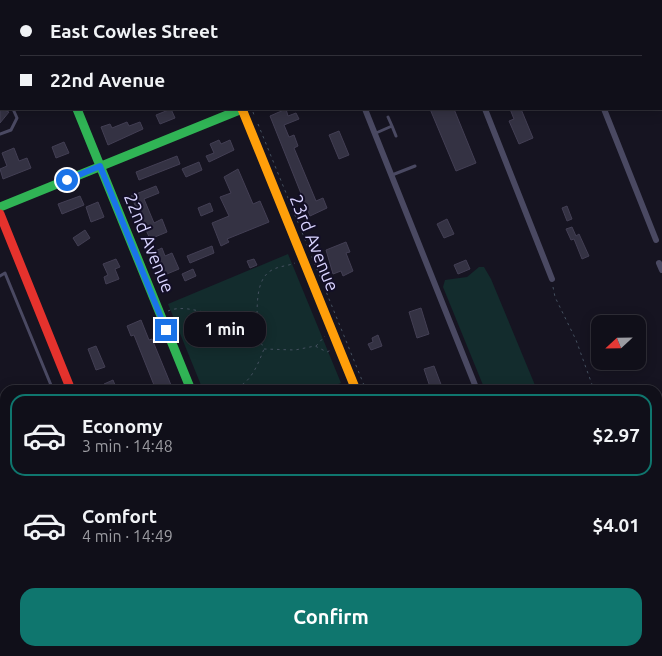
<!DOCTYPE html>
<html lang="en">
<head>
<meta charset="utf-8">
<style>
  :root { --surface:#100f19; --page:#1e1d26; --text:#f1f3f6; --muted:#9c9ca2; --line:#302f38; --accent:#0f766e }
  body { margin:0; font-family:Ubuntu,sans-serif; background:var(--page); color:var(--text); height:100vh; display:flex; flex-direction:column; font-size:19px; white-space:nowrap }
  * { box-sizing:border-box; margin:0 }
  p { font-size:16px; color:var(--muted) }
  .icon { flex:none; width:28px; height:28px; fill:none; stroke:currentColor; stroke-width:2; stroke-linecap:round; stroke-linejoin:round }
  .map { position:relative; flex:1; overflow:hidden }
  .panel { position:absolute; left:0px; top:385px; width:662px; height:271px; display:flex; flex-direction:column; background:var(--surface); border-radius:15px 15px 0 0; box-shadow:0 2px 12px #0003,0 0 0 1px var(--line) }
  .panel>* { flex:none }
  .top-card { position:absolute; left:0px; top:0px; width:662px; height:110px; box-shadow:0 2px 12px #0003,0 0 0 1px var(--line); display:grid; align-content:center; height:110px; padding:0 20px; background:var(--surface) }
  .needle { width:32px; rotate:248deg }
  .buttons { position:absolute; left:591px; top:315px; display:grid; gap:10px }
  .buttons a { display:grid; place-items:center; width:55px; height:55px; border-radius:10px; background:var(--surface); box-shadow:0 2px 12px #0003,0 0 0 1px var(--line); font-size:25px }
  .end { position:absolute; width:22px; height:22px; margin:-11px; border:6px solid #1a73e8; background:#fff; box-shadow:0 0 0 2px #fff }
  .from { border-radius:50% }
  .bubble { position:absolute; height:35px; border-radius:15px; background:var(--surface); box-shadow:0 2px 12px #0003,0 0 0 1px var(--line); font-size:16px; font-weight:700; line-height:35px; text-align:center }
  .top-card b { display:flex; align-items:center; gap:18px; height:48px; font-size:19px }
  .top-card b+b { border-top:1px solid var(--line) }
  .top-card i { width:12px; height:12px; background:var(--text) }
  ul { padding:9px 0 0; list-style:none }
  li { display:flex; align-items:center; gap:15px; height:82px; margin:0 10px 8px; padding:0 10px; border:2px solid transparent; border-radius:15px }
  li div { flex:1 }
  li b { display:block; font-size:19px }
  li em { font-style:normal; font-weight:700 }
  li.on { border-color:var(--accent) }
  li>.icon { width:45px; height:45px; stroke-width:1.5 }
  .button { display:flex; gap:10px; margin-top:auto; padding:10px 20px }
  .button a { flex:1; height:58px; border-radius:15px; background:var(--accent); color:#fff; font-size:20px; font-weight:700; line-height:58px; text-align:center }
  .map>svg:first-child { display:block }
</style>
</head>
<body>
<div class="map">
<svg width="662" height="656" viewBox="0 0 662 656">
  <rect width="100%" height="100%" fill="#161421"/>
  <path fill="#132c2d" d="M321 0H507L503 1Z
    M288 254 341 383 324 390H203L168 304Z
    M479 267H484L491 279 537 390H485L443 287 445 280 467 277Z
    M658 498 662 510V656H475L473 651H658Z
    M97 651H446L448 656H84Z"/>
  <path fill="#343243" stroke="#433f54" d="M0 105 1 109 9 112 0 123Z
    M171 109 175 118 160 124 156 115Z
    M286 109 288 116 296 113 299 119 284 125 289 137 294 135 298 146 294 148 316 201 323 198 327 208 310 216 270 116Z
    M430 109H454L476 163 456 171Z
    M510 109H521L533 138 519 144 509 121 514 119Z
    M127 122 129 126 140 122 143 129 108 145 101 127 110 124 112 128Z
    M339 131 349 155 339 159 329 135Z
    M219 140 221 144 230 140 234 150 209 162 206 156 214 153 210 144Z
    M64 142 69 153 56 158 52 147Z
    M14 148 19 161 27 158 31 168 3 179 0 169 7 166 2 153Z
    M177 156 180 164 139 180 136 172Z
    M199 162 202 170 186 177 182 169Z
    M238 169 253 204 260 201 269 222 227 239 229 242 221 246 212 223 229 216 220 197 231 193 224 177Z
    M156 186 159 193 144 199 154 223 162 219 167 232 150 239 131 196Z
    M80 196 84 205 62 214 58 204Z
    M98 202 104 217 91 222 86 207Z
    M210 203 213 211 201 216 198 208Z
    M567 206 572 219 567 221 562 208Z
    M447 219 454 234 444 238 437 224Z
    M572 227 576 236 579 234 589 256 582 259 574 239 571 240 566 229Z
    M85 230 90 238 78 246 73 238Z
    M346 242 350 252 346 253 353 271 343 276 341 271 333 274 326 250Z
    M212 246 214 253 190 263 187 256Z
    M162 248 165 256 172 253 179 269 162 276 153 252Z
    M116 259 120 267 115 269 119 279 106 284 104 277 108 275 103 264Z
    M254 259 257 265 250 268 247 261Z
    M466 260 470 269 458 274 454 265Z
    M193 269 196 276 185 281 182 274Z
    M421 308 429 334 417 338 409 312Z
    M141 320 149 340 152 339 171 385 159 390H156L134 335 131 336 127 326Z
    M378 335 382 346 371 350 368 344 373 342 372 338Z
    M96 346 105 367 96 370 88 349Z
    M434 366 442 387 431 390 424 369Z
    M113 380 117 390H107L104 384Z"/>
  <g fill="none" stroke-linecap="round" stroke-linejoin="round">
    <path stroke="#44505f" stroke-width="1" stroke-dasharray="2.5 4" stroke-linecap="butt" d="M335 0V1
      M434 1 438 0
      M253 112 255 118
      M258 124 366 390
      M553 287 555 297 576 340 594 390
      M168 311C190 301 235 324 257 334L264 349 295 350 315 346 327 352 331 350
      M257 333C258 314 253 280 272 270 279 266 288 266 295 263
      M316 346 325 336
      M198 389C208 386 212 387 221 389 247 393 256 369 264 349
      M658 397 662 395
      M451 651 453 656
      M72 656 84 651
      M341 656 343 651"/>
    <path stroke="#4a4962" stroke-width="3" d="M310 1 313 0
      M0 90 1 91
      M392 126 396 136
      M376 133 392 126 388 117
      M0 134 11 130 17 118 13 109
      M392 175 415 166
      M0 276 5 273 53 390
      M0 417 5 414
      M0 538 5 536
      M0 570 5 583
      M0 589 5 587
      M0 631 5 642
      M9 651 11 656
      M175 651 177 656
      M0 655 5 651
      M117 656 129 651
      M192 656 195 651"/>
    <path stroke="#4a4962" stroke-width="6" d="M33 0 34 1
      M321 0V1
      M560 0 561 1
      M82 1 85 0
      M503 1 507 0
      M365 109 477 390
      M485 109 552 279
      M604 109 656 240
      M659 263 662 270
      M0 512 5 524
      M658 530 662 541"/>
    <path stroke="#30b455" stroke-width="9" d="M77 109 191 390
      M0 207 242 109"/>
    <path stroke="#ff9f0a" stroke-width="9" d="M199 0V1
      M242 109 356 390
      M658 408 662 406
      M462 651 464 656
      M47 656 59 651"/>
    <path stroke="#e5322d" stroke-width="9" d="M0 214 71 390"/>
  </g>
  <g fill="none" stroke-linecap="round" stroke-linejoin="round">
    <path stroke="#1a73e8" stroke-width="6" d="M67 180 100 166 166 330"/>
  </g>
  <g text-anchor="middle" stroke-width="4" stroke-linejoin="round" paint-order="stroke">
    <g font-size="18" fill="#d9d4ff" stroke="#130f26">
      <text transform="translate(149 243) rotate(68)" y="6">22nd Avenue</text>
      <text transform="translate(314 243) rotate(68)" y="6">23rd Avenue</text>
    </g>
  </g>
</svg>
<div class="buttons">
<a><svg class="needle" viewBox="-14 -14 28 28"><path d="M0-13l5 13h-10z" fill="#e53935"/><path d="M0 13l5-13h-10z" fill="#9c9ca2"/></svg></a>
</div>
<i class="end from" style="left:67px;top:180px"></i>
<i class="end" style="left:166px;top:330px"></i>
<div class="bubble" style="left:184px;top:312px;width:82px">1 min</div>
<div class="top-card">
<b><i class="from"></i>East Cowles Street</b>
<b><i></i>22nd Avenue</b>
</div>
<section class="panel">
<ul>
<li class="on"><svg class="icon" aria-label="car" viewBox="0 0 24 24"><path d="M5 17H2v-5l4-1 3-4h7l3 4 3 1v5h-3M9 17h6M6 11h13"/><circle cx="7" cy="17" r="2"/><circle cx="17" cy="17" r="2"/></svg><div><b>Economy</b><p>3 min · 14:48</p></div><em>$2.97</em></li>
<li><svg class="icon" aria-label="car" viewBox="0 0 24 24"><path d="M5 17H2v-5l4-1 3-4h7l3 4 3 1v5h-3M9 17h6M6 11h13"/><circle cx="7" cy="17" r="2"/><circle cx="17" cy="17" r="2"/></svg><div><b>Comfort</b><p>4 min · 14:49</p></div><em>$4.01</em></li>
</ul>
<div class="button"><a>Confirm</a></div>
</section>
</div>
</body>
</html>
